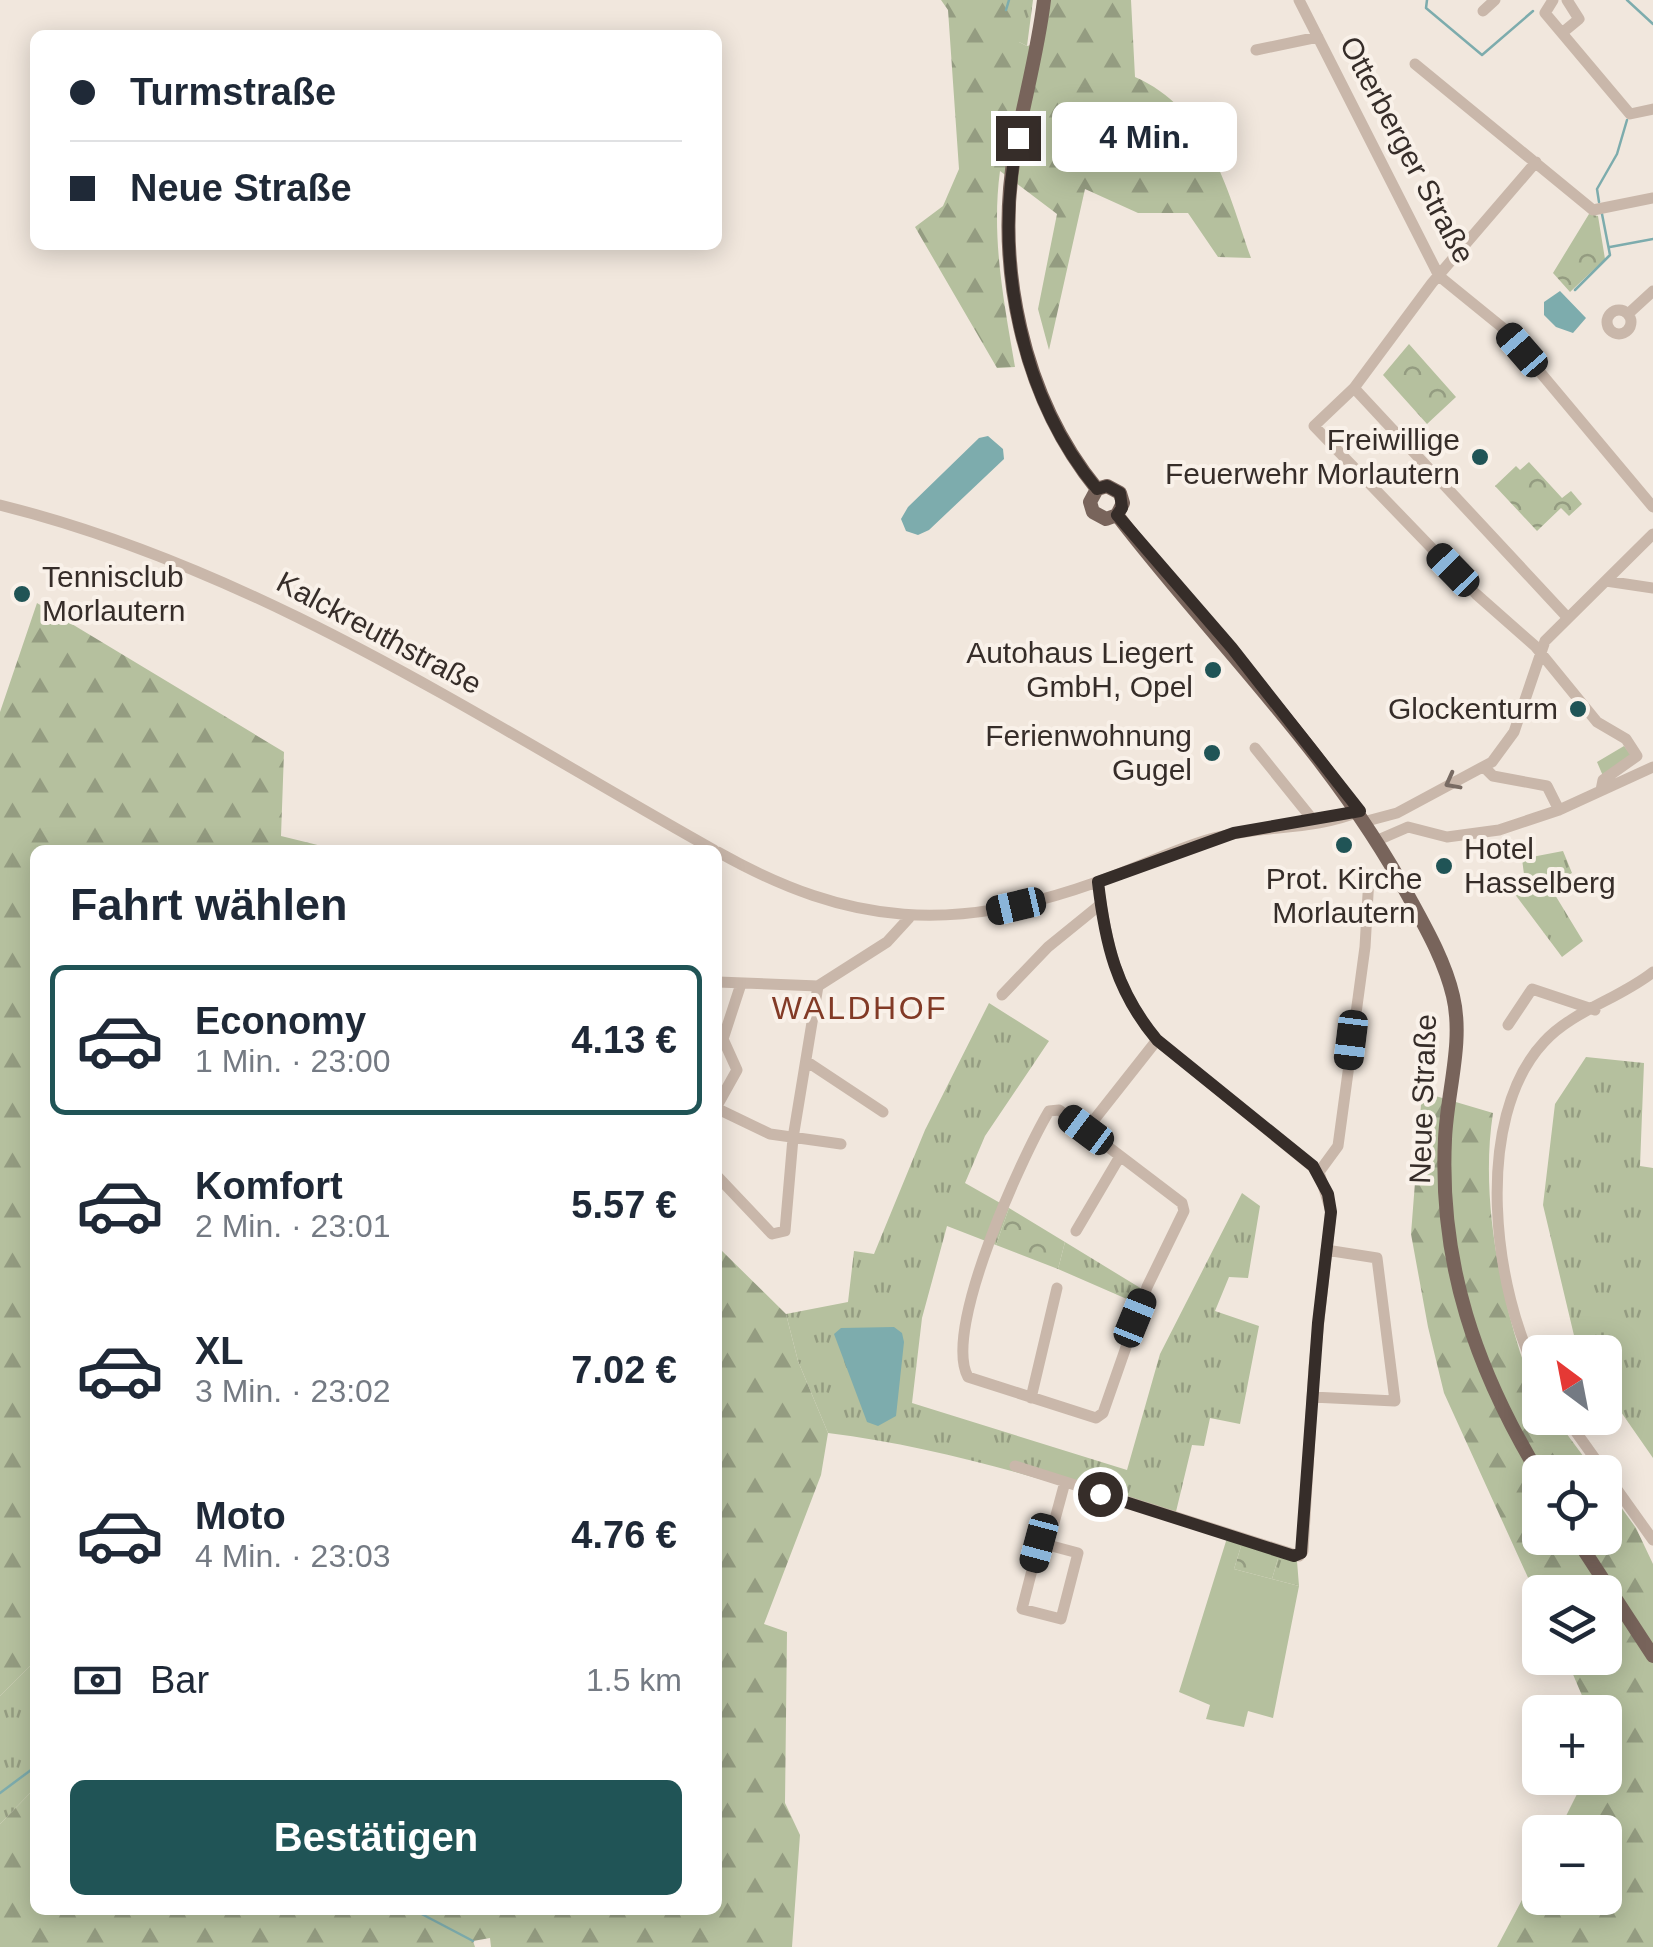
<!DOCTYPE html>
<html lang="de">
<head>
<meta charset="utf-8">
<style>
  :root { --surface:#fff; --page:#f2f2f3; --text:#1f2937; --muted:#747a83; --line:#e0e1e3; --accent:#205456 }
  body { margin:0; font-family:Helvetica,sans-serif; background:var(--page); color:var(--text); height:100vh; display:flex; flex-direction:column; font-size:38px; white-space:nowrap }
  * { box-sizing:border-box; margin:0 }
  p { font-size:32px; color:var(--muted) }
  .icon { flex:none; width:55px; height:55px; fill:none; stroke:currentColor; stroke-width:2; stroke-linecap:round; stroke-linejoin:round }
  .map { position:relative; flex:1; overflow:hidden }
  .drawer { position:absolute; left:30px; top:845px; width:692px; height:1070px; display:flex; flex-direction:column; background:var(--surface); border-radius:15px; box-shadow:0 5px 25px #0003 }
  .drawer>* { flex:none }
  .hud { position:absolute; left:30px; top:30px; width:692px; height:220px; border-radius:15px; box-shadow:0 5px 25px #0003; display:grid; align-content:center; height:220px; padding:0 40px; background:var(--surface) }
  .needle { width:65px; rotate:328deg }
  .fabs { position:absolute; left:1522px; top:1335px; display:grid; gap:20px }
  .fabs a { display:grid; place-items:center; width:100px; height:100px; border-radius:15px; background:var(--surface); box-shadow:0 5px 25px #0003; font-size:50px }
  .end { position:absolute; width:45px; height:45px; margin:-22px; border:12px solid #362d29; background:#fff; box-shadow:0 0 0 5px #fff }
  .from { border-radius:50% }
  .bubble { position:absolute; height:70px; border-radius:15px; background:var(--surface); box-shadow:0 5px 25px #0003; font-size:32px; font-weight:700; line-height:70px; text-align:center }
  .car { position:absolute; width:30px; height:60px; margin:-30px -15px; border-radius:12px; box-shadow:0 0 8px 2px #0007; background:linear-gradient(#222 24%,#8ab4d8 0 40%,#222 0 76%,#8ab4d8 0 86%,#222 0) }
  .hud b { display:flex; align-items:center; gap:35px; height:95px; font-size:38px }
  .hud b+b { border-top:2px solid var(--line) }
  .hud i { width:25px; height:25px; background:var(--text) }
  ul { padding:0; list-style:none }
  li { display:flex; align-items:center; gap:30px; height:150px; margin:0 20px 15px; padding:0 20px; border:5px solid transparent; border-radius:15px }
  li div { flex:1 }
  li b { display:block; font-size:38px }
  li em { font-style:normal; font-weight:700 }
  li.active { border-color:var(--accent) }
  li>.icon { width:90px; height:90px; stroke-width:1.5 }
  h2 { padding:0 40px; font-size:45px; line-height:120px }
  .pay { display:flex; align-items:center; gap:25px; height:110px; padding:0 40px; font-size:38px }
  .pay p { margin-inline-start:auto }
  .button { display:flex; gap:20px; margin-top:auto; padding:20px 40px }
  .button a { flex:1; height:115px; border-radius:15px; background:var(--accent); color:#fff; font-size:40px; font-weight:700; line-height:115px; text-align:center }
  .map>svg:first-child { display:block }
</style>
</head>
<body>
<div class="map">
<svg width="1653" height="1947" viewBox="0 0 1653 1947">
  <defs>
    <pattern id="grass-tufts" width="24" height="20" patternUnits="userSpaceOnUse" patternTransform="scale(2.5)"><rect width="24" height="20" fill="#b5c09e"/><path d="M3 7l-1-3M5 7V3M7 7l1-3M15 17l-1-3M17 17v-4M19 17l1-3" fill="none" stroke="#949c81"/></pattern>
    <pattern id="forest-firs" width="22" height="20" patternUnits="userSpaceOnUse" patternTransform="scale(2.5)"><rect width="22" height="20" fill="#b5c09e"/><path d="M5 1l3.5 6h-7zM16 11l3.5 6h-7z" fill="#949c81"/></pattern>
    <pattern id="park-crowns" width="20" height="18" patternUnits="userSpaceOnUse" patternTransform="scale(2.5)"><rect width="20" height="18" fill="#b5c09e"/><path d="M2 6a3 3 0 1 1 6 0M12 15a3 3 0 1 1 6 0" fill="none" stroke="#949c81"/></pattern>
  </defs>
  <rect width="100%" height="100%" fill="#f1e7dd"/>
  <path fill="url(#grass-tufts)" d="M1019 0H1033L1027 46 1019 42Z
    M1563 851 1572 873 1549 885 1583 941 1562 957 1511 889 1525 882 1522 859Z
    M989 1003 1049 1041 985 1136 965 1183 1009 1208 996 1245 947 1226 922 1318 912 1403 1127 1470 1160 1354 1242 1193 1260 1206 1248 1278 1229 1277 1215 1311 1259 1326 1240 1424 1210 1418 1204 1446 1192 1445 1174 1520C1060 1484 947 1448 828 1433L798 1361 786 1314 848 1302 854 1251 874 1254 925 1130Z
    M1586 1057 1644 1063 1640 1166 1653 1168V1458L1605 1389V1352H1580L1577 1348 1543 1205 1555 1104Z
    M1065 1242 1142 1289 1136 1303 1058 1269Z
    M1279 1555 1297 1561 1299 1586 1272 1579Z
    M35 1661V1788L0 1824V1696Z"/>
  <path fill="url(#forest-firs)" d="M941 0H1019V42L1027 46 1042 42 1047 0H1131L1135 77C1208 109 1227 188 1251 258L1218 257 1188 213H1138L1085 189 1049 350 1038 309 1057 214 1000 171C991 238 1004 302 1015 367L997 368 915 227 943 206 959 169 948 10Z
    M37 603 284 752 281 836 338 850H35V1661L0 1696V712Z
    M1422 1092 1493 1113C1481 1190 1497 1278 1520 1352 1529 1379 1540 1386 1540 1418H1555L1595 1472H1540V1538H1605V1485L1636 1528 1653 1564V1947H1497L1540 1866V1898H1605V1832H1558L1585 1778H1605V1712H1589L1566 1658H1605V1592H1540V1604L1444 1393 1428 1327 1411 1234Z
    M718 1247 786 1314 798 1361 828 1433 821 1475 764 1624 787 1632 785 1803 800 1835 792 1947H491L490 1938 473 1941 475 1947H0V1824L35 1788V1910H718Z"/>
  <path fill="url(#park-crowns)" d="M1589 214 1598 216 1605 259 1570 292 1553 273Z
    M1409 344 1456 397 1427 424 1383 375Z
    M1529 462 1562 498 1571 491 1582 504 1569 516 1561 508 1537 531 1495 486 1516 466 1520 470Z
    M1009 1208 1065 1242 1058 1269 996 1245Z
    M1242 1543 1279 1555 1272 1579 1234 1569Z"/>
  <path fill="#b5c09e" d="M1624 746 1632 756 1603 776 1597 762Z
    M1227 1538 1242 1543 1234 1569 1299 1586 1273 1718 1248 1711 1244 1727 1206 1719 1210 1705 1179 1692Z"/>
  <path fill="#7dacad" d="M1560 291 1586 318 1573 333 1556 327 1544 315V302Z
    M988 436 1003 449 1004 459 929 530 918 535 906 531 901 519 908 507 979 438Z
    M894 1327 902 1333 904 1342 896 1416 878 1426 867 1422 834 1334 841 1328Z"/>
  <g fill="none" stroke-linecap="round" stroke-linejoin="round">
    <path stroke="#7dacad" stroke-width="2.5" d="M1427 0 1426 8 1482 55 1533 11
      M1627 0 1653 24
      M1006 10 1009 0
      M1599 202 1597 189 1617 154 1627 120
      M1610 247 1653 239
      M1575 290 1610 255 1602 214
      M0 1793 35 1767
      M414 1910 473 1941"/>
    <path stroke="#c9b7aa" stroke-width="11" d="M1299 0 1439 276 1503 328 1653 507
      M1553 0 1545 13 1630 114 1653 109
      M1483 11 1495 0
      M1562 33 1579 19 1567 0
      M1256 50 1318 37
      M1415 64 1593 210 1653 198
      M1536 162 1432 283 1354 388 1314 426 1476 594 1535 646 1597 722 1626 739 1637 756 1603 780 1601 790
      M1607 322a12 12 0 1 1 24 0a12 12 0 1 1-24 0Z
      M1628 314 1653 291
      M1354 388 1567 617
      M0 505C261 570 482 720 714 850
      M1606 581 1653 588
      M1255 748 1313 820
      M1485 768 1493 776 1547 786 1559 810
      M1367 821 1397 813 1492 762 1514 732 1545 641 1653 534
      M1378 840 1408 827 1447 837 1499 830 1559 810 1653 767
      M718 852C851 927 954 933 1097 882 1135 869 1172 850 1210 839 1258 825 1315 831 1360 811
      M1098 882C1106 943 1116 991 1157 1040L1319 1172
      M718 982 818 986 887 942 909 918
      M1002 995 1048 947 1101 904
      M1508 1025 1532 989 1595 1010
      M806 1061 883 1112
      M718 1104 737 1070 723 1039 740 987
      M718 1109 770 1134 841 1144
      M1086 1130 1182 1203 1184 1211 1147 1287 1103 1413 1096 1418 968 1377C942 1330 1022 1157 1049 1111L1059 1110 1086 1130 1157 1040
      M718 1177 772 1234 785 1231 793 1138 818 986
      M1076 1231 1119 1158
      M1540 1378C1493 1292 1472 1119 1544 1042 1572 1011 1619 999 1653 972
      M1312 1397 1395 1401 1377 1258 1326 1250
      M1031 1398 1057 1288
      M1566 1418 1653 1540
      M1015 1466 1299 1556
      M1048 1545 1078 1553 1061 1619 1022 1609 1039 1543 1048 1545 1065 1482
      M1299 1556 1303 1551 1314 1366 1331 1212 1319 1172 1338 1146 1365 947 1369 877"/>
    <path stroke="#78645b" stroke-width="14" d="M1044 0C1038 51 1024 100 1015 150 995 265 1022 397 1097 489
      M1097 489 1090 502 1093 512 1106 519 1117 515
      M1097 489 1107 486 1120 493 1123 503 1117 515
      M1117 515C1216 644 1333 755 1410 899 1427 930 1445 962 1453 996 1464 1042 1447 1092 1445 1139 1439 1264 1476 1370 1540 1476
      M1576 1538 1653 1656"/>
  </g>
  <defs><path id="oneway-chevron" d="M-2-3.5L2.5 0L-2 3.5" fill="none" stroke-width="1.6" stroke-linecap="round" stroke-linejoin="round" transform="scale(2.5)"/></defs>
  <use stroke="#786b63" href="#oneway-chevron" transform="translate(1452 782) rotate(152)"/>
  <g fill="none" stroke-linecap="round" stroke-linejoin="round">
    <path stroke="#362d29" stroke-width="12" d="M1018 138C993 256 1019 395 1097 489L1107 486 1120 493 1122 508 1117 515 1232 648 1360 811 1234 833 1098 882C1105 943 1116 991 1157 1040L1313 1166 1328 1194 1331 1212 1318 1323 1301 1553 1294 1556 1100 1494"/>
  </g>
  <g fill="#205456" stroke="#f9f1e9" stroke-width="4">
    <circle cx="1480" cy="457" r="10"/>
    <circle cx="22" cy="594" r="10"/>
    <circle cx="1213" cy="670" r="10"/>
    <circle cx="1578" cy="709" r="10"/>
    <circle cx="1212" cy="753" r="10"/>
    <circle cx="1344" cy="845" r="10"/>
    <circle cx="1444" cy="866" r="10"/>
  </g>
  <g text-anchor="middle" stroke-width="8" stroke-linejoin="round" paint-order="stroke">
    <g font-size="30" fill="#362d29" stroke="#f9f1e9">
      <text transform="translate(1407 150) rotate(62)" y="10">Otterberger Straße</text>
      <text transform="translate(379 633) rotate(28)" y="10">Kalckreuthstraße</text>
      <text transform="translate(1423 1099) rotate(-88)" y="10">Neue Straße</text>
    </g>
    <g font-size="30" fill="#362d29" stroke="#f9f1e9" text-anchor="end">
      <text x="1460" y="450">Freiwillige<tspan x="1460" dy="34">Feuerwehr Morlautern</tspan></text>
      <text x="42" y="587" text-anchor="start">Tennisclub<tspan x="42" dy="34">Morlautern</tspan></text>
      <text x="1193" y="663">Autohaus Liegert<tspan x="1193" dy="34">GmbH, Opel</tspan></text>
      <text x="1558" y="719">Glockenturm</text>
      <text x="1192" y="746">Ferienwohnung<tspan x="1192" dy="34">Gugel</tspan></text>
      <text x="1464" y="859" text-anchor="start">Hotel<tspan x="1464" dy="34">Hasselberg</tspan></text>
      <text x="1344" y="889" text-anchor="middle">Prot. Kirche<tspan x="1344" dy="34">Morlautern</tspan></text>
    </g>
    <g font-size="32" letter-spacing="2.5" fill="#823a26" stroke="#f9f1e9">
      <text x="860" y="1019">WALDHOF</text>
    </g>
  </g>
</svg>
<div class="fabs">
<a><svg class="needle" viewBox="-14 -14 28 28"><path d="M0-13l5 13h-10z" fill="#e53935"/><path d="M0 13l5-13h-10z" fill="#747a83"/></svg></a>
<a><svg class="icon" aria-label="locate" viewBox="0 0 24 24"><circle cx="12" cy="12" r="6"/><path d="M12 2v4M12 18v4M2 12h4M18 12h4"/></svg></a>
<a><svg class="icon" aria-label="layers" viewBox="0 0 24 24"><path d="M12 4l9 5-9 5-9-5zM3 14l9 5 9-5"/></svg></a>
<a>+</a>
<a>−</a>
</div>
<i class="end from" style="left:1100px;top:1494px"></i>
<i class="end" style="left:1018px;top:138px"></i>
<div class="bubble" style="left:1052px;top:102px;width:185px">4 Min.</div>
<i class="car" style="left:1522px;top:350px;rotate:319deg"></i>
<i class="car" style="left:1453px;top:570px;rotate:316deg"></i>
<i class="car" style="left:1016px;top:906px;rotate:257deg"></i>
<i class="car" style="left:1351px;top:1040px;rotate:187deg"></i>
<i class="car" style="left:1086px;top:1130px;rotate:307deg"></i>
<i class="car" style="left:1135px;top:1318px;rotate:22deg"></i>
<i class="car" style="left:1039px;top:1543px;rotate:195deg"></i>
<div class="hud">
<b><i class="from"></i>Turmstraße</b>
<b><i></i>Neue Straße</b>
</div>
<section class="drawer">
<h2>Fahrt wählen</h2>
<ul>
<li class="active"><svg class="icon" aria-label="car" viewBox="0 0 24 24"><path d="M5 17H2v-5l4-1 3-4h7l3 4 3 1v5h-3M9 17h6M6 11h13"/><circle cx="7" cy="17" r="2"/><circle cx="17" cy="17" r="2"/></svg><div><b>Economy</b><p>1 Min. · 23:00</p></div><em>4.13 €</em></li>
<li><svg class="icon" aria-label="car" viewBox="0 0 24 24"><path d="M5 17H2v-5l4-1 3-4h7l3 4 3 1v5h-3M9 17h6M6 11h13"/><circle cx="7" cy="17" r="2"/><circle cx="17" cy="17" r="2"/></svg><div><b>Komfort</b><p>2 Min. · 23:01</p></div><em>5.57 €</em></li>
<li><svg class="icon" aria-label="car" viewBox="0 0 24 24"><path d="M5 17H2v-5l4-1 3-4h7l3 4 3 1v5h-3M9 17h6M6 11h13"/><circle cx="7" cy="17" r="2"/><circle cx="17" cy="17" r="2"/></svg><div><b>XL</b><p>3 Min. · 23:02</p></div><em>7.02 €</em></li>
<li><svg class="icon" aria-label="car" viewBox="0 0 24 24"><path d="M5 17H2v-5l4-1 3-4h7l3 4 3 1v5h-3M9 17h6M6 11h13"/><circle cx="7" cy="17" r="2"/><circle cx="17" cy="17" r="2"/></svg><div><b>Moto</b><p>4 Min. · 23:03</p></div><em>4.76 €</em></li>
</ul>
<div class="pay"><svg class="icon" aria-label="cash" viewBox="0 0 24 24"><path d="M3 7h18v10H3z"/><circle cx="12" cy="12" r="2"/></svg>Bar<p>1.5 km</p></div>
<div class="button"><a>Bestätigen</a></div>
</section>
</div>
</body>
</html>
